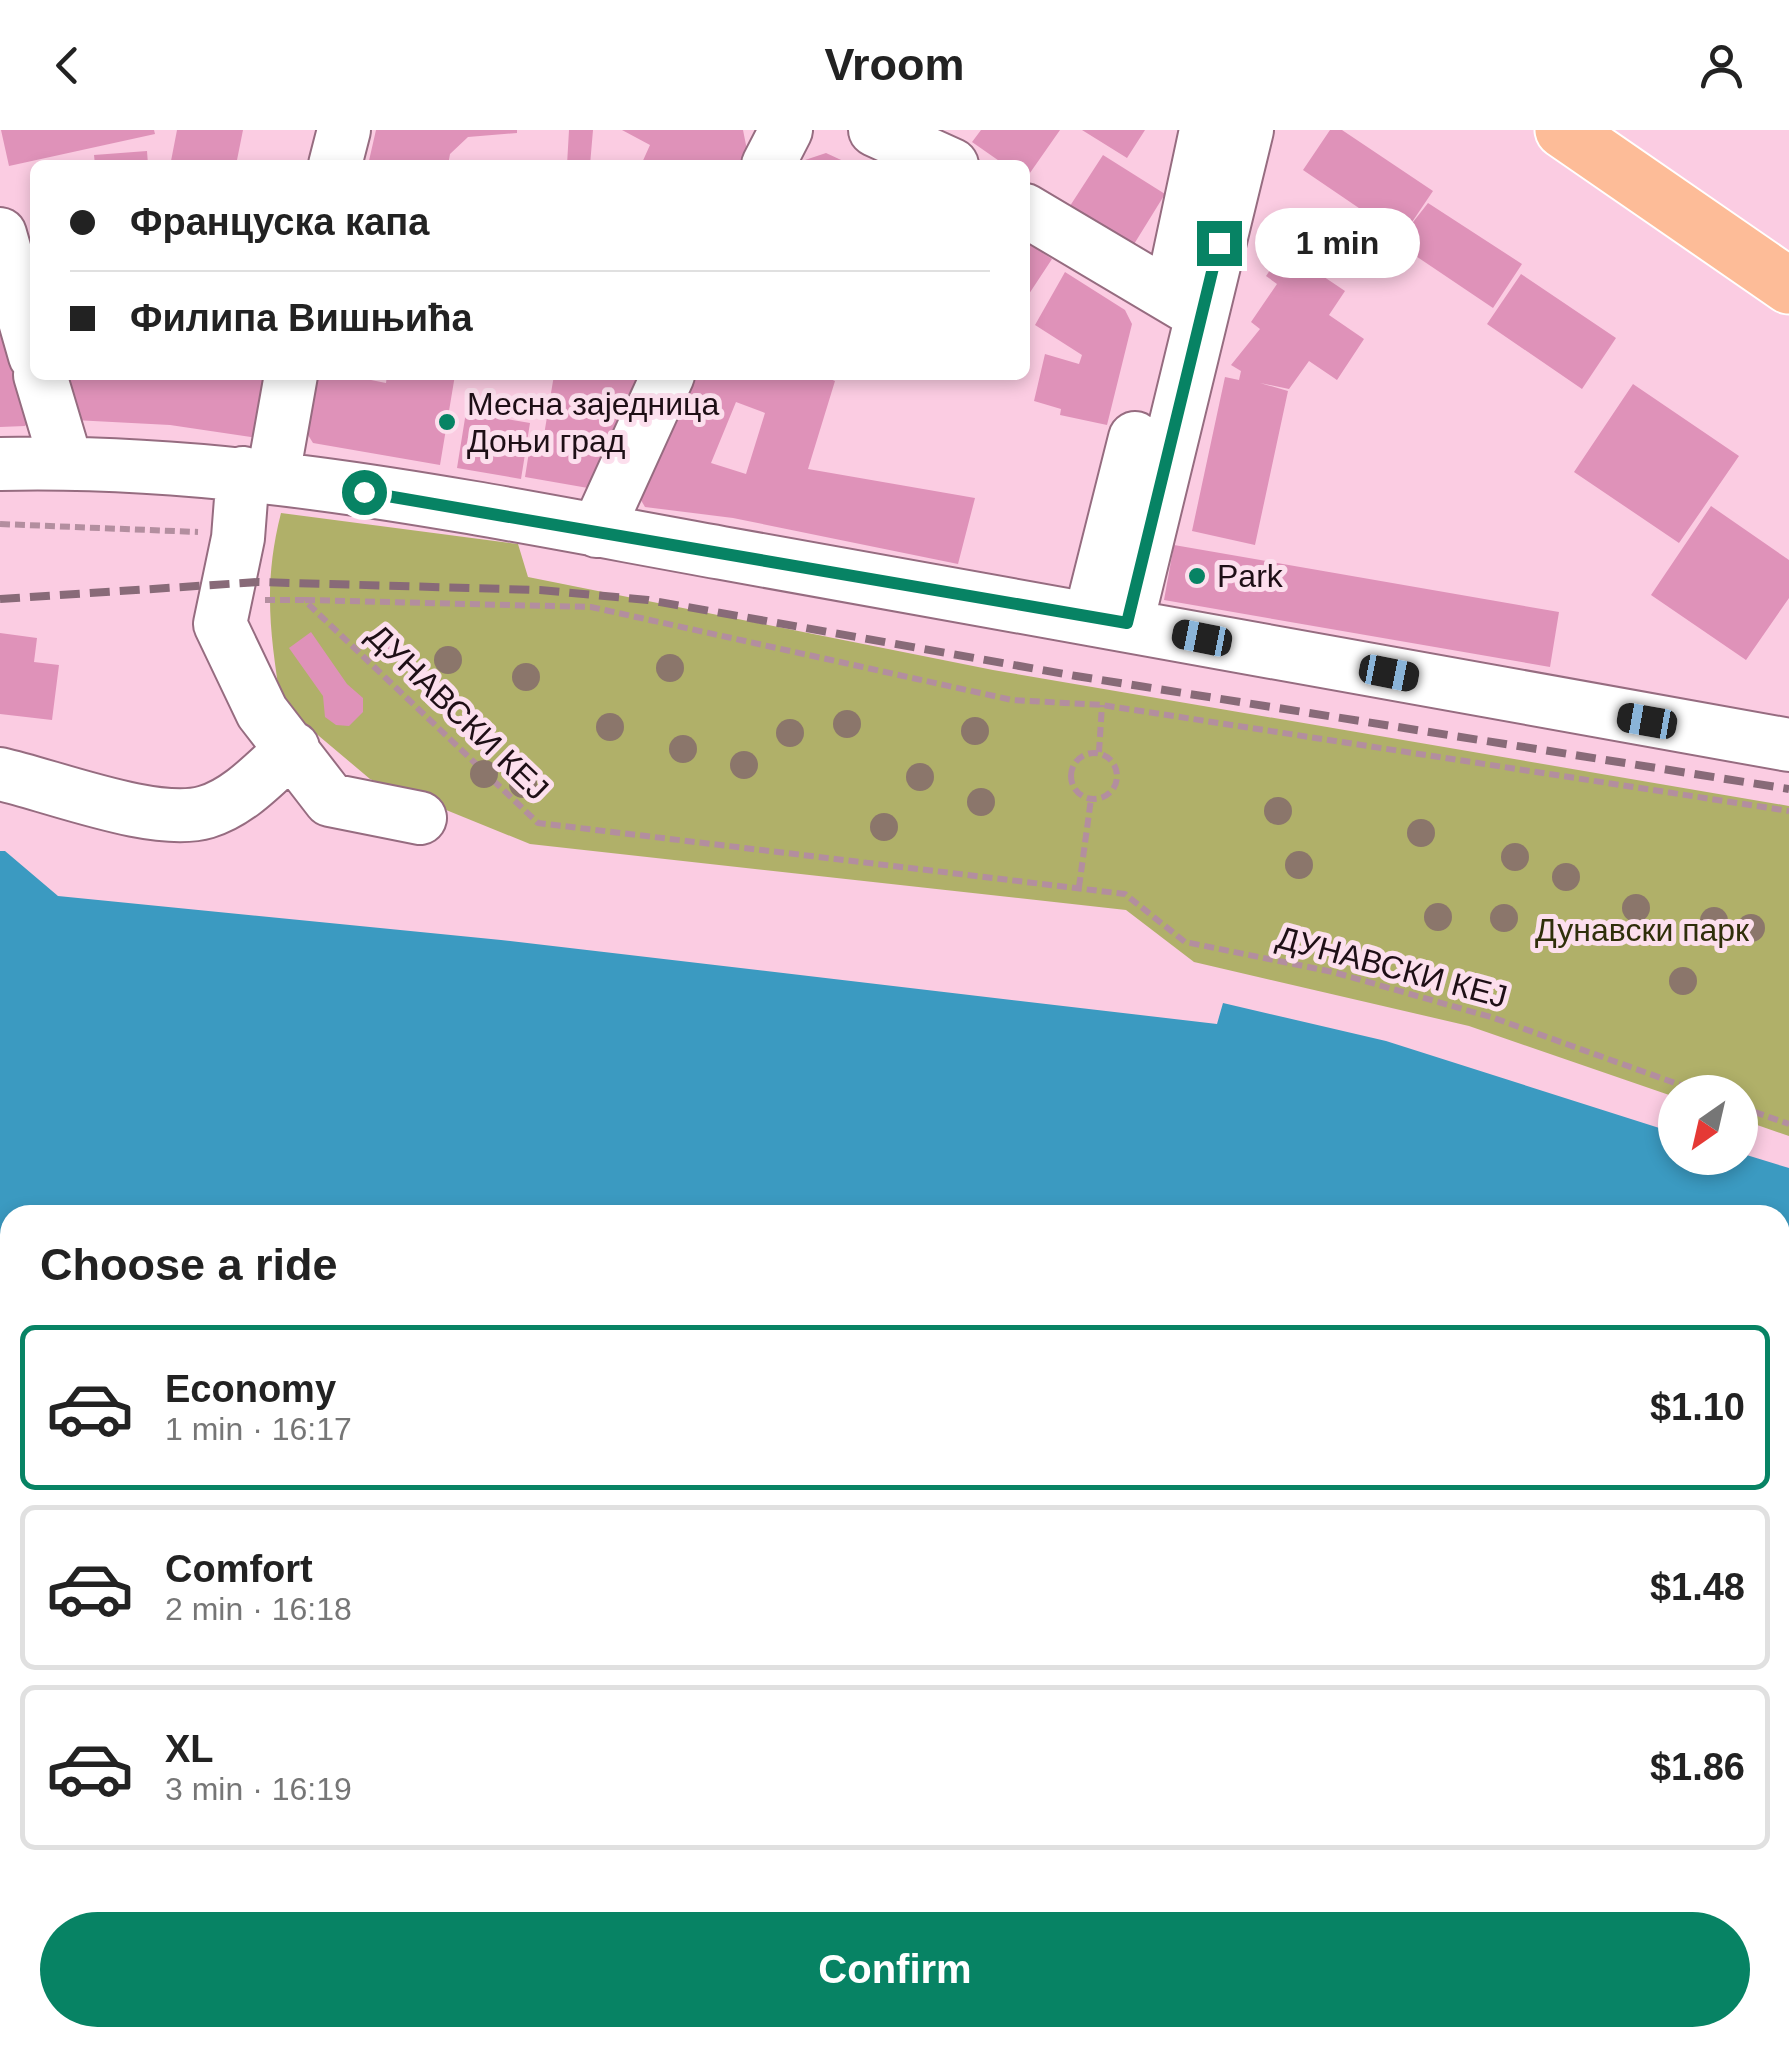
<!DOCTYPE html>
<html lang="en">
<head>
<meta charset="utf-8">
<style>
  :root { --surface:#fff; --page:#f2f2f2; --text:#222; --muted:#767676; --line:#e0e0e0; --accent:#078364 }
  body { margin:0; font-family:Arial,sans-serif; background:var(--page); color:var(--text); height:100vh; display:flex; flex-direction:column; font-size:38px; white-space:nowrap }
  * { box-sizing:border-box; margin:0 }
  p { font-size:32px; color:var(--muted) }
  .icon { flex:none; width:55px; height:55px; fill:none; stroke:currentColor; stroke-width:2; stroke-linecap:round; stroke-linejoin:round }
  .map { position:relative; flex:1; overflow:hidden }
  .side { position:absolute; left:0px; top:1075px; width:1790px; height:842px; display:flex; flex-direction:column; background:var(--surface); border-radius:30px 30px 0 0; box-shadow:0 5px 15px #0003 }
  .side>* { flex:none }
  .hud { position:absolute; left:30px; top:30px; width:1000px; height:220px; border-radius:15px; box-shadow:0 5px 15px #0003; display:grid; align-content:center; height:220px; padding:0 40px; background:var(--surface) }
  .needle { width:65px; rotate:214deg }
  .fabs { position:absolute; left:1658px; top:945px; display:grid; gap:20px }
  .fabs a { display:grid; place-items:center; width:100px; height:100px; border-radius:50%; background:var(--surface); box-shadow:0 5px 15px #0003; font-size:50px }
  .end { position:absolute; width:45px; height:45px; margin:-22px; border:12px solid #078364; background:#fff; box-shadow:0 0 0 5px #fff }
  .from { border-radius:50% }
  .bubble { position:absolute; height:70px; border-radius:35px; background:var(--surface); box-shadow:0 5px 15px #0003; font-size:32px; font-weight:700; line-height:70px; text-align:center }
  .car { position:absolute; width:30px; height:60px; margin:-30px -15px; border-radius:12px; box-shadow:0 0 8px 2px #0007; background:linear-gradient(#222 24%,#8ab4d8 0 40%,#222 0 76%,#8ab4d8 0 86%,#222 0) }
  .hud b { display:flex; align-items:center; gap:35px; height:95px; font-size:38px }
  .hud b+b { border-top:2px solid var(--line) }
  .hud i { width:25px; height:25px; background:var(--text) }
  ul { padding:0; list-style:none }
  li { display:flex; align-items:center; gap:30px; height:165px; margin:0 20px 15px; padding:0 20px; border:5px solid var(--line); border-radius:15px }
  li div { flex:1 }
  li b { display:block; font-size:38px }
  li em { font-style:normal; font-weight:700 }
  li.selected { border-color:var(--accent) }
  li>.icon { width:90px; height:90px; stroke-width:1.5 }
  h2 { padding:0 40px; font-size:45px; line-height:120px }
  .cta { display:flex; gap:20px; margin-top:auto; padding:20px 40px }
  .cta a { flex:1; height:115px; border-radius:60px; background:var(--accent); color:#fff; font-size:40px; font-weight:700; line-height:115px; text-align:center }
  header { display:flex; justify-content:space-between; align-items:center; height:130px; padding:0 40px; background:var(--surface); font-size:45px; font-weight:700 }
  .map>svg:first-child { display:block }
</style>
</head>
<body>
<header><svg class="icon" aria-label="back" viewBox="0 0 24 24"><path d="M15 5l-7 7 7 7"/></svg>Vroom<svg class="icon" aria-label="person" viewBox="0 0 24 24"><circle cx="12" cy="8" r="4"/><path d="M4 21q1-7 8-7t8 7"/></svg></header>
<div class="map">
<svg width="1789" height="1917" viewBox="0 0 1789 1917">
  <rect width="100%" height="100%" fill="#fbcce2"/>
  <path fill="#b0b069" d="M281 383 518 414 528 447 993 540 1789 676V1006L1740 989V962H1675V967L1469 896 1194 832 1126 780 530 714 370 649 281 574C270 503 263 454 281 383Z"/>
  <path fill="#3b9ac1" fill-rule="evenodd" d="M0 721H5L58 766 501 810 1217 894 1223 873 1386 911 1675 1003V1028H1740V1023L1789 1038V1917H0ZM10 1085H1780V1908H10Z"/>
  <path fill="#df92b9" fill-rule="evenodd" d="M1 0H154L155 4 9 36Z
    M177 0H243L236 35 171 31Z
    M376 0H517V3L468 7 450 24 448 35H368Z
    M569 0H593L590 35H567Z
    M622 0H743L747 20 741 35H641L650 15Z
    M981 0H1060L1025 50V35H1005L972 12Z
    M1082 0H1145L1127 28Z
    M1330 0H1342L1433 61 1406 101 1428 73 1522 134 1493 178 1398 114 1403 108 1303 40Z
    M147 21 148 35H95L94 25Z
    M826 23 852 35H793V34Z
    M1103 25 1165 64 1131 119 1068 79Z
    M1025 111 1052 129 1025 170Z
    M1284 120 1345 161 1329 185 1364 209 1337 250 1309 231 1289 259 1260 253 1288 261 1255 415 1192 401 1225 247 1239 250 1241 241 1231 235 1260 199 1251 192 1277 154 1266 146Z
    M1065 142 1125 180 1132 194 1107 295 1060 285 1061 279 1034 271 1045 224 1079 234 1082 225 1035 195Z
    M1521 144 1616 208 1582 259 1487 194Z
    M0 183 33 286 25 296 0 297Z
    M67 245H272L258 308 170 295 74 290Z
    M315 245H367L366 249 386 253 387 245H455L440 335 313 313 305 300Z
    M554 245H638L634 265 625 264 617 306H608L604 342 588 358 525 347 532 303 544 305Z
    M688 245H821L835 251 808 339 975 368 958 434 733 388 645 377 635 360ZM736 272 765 283 746 344 711 333Z
    M1633 254 1739 326 1679 413 1574 342Z
    M466 282 530 293 521 349 457 338Z
    M1711 376 1789 430V468L1746 530 1651 465Z
    M1174 415 1559 482 1550 537 1164 470Z
    M379 498 402 524 392 533 369 506Z
    M311 502 347 554 363 568V582L349 596 336 595 325 587 323 566 289 518Z
    M0 503 37 508 34 532 59 535 52 590 0 584Z"/>
  <g fill="none" stroke-linecap="round" stroke-linejoin="round">
    <defs>
      <path id="minor" d="M875 0 952 35
        M335 35 344 0
        M768 35 786 0
        M1025 80 1200 184
        M0 104 35 226
        M1173 155 1206 0
        M40 245 66 332
        M0 334C244 328 483 380 722 423 1078 486 1433 554 1789 615
        M243 343 238 408 220 494 262 582 330 670 420 688
        M273 346 291 245
        M597 401 668 245
        M1090 487 1135 308
        M1127 493 1247 0
        M0 644C53 656 156 697 206 682 240 672 267 641 293 618"/>
      <path id="major" d="M1563 0 1789 156"/>
    </defs>
    <use href="#minor" stroke="#966c80" stroke-width="56"/>
    <use href="#major" stroke="#fff" stroke-width="59"/>
    <path stroke="#b38e9f" stroke-width="6" stroke-dasharray="10 5" stroke-linecap="butt" d="M0 394 198 402
      M265 470H304L538 693 1125 764 1185 812 1333 842 1494 888 1700 962
      M305 470 591 477 1012 570 1102 575 1789 681
      M1099 622 1102 575
      M1071 646a23 23 0 1 1 46 0a23 23 0 1 1-46 0Z
      M1079 757 1091 669
      M1740 977 1789 994"/>
    <use href="#minor" stroke="#fff" stroke-width="52"/>
    <use href="#major" stroke="#fdbc98" stroke-width="55"/>
    <path stroke="#886a78" stroke-width="8" stroke-dasharray="20 10" stroke-linecap="butt" d="M0 469 258 452 540 460 648 470 1076 546 1789 659"/>
  </g>
  <g fill="#8b766b">
    <circle cx="448" cy="530" r="14"/>
    <circle cx="670" cy="538" r="14"/>
    <circle cx="526" cy="547" r="14"/>
    <circle cx="847" cy="594" r="14"/>
    <circle cx="610" cy="597" r="14"/>
    <circle cx="975" cy="601" r="14"/>
    <circle cx="790" cy="603" r="14"/>
    <circle cx="683" cy="619" r="14"/>
    <circle cx="744" cy="635" r="14"/>
    <circle cx="484" cy="644" r="14"/>
    <circle cx="920" cy="647" r="14"/>
    <circle cx="523" cy="654" r="14"/>
    <circle cx="981" cy="672" r="14"/>
    <circle cx="1278" cy="681" r="14"/>
    <circle cx="884" cy="697" r="14"/>
    <circle cx="1421" cy="703" r="14"/>
    <circle cx="1515" cy="727" r="14"/>
    <circle cx="1299" cy="735" r="14"/>
    <circle cx="1566" cy="747" r="14"/>
    <circle cx="1636" cy="778" r="14"/>
    <circle cx="1438" cy="787" r="14"/>
    <circle cx="1504" cy="788" r="14"/>
    <circle cx="1714" cy="791" r="14"/>
    <circle cx="1751" cy="798" r="14"/>
    <circle cx="1683" cy="851" r="14"/>
  </g>
  <g fill="none" stroke-linecap="round" stroke-linejoin="round">
    <path stroke="#078364" stroke-width="12" d="M364 362 1127 493 1219 113"/>
  </g>
  <g fill="#078364" stroke="#fcdfed" stroke-width="4">
    <circle cx="447" cy="292" r="10"/>
    <circle cx="1197" cy="446" r="10"/>
  </g>
  <g text-anchor="middle" stroke-width="10" stroke-linejoin="round" paint-order="stroke">
    <g font-size="32" fill="#1e0f16" stroke="#fcdfed" text-anchor="start">
      <text x="467" y="285">Месна заједница<tspan x="467" dy="37">Доњи град</tspan></text>
      <text x="1217" y="457">Park</text>
    </g>
    <g font-size="32" fill="#1e0f16" stroke="#fcdfed">
      <text transform="translate(458 582) rotate(44)" y="11">ДУНАВСКИ КЕЈ</text>
      <text transform="translate(1392 837) rotate(15)" y="11">ДУНАВСКИ КЕЈ</text>
    </g>
    <g font-size="32" fill="#2f2f0a" stroke="#fcdfed">
      <text x="1642" y="811">Дунавски парк</text>
    </g>
  </g>
</svg>
<div class="fabs">
<a><svg class="needle" viewBox="-14 -14 28 28"><path d="M0-13l5 13h-10z" fill="#e53935"/><path d="M0 13l5-13h-10z" fill="#767676"/></svg></a>
</div>
<i class="end from" style="left:364px;top:362px"></i>
<i class="end" style="left:1219px;top:113px"></i>
<div class="bubble" style="left:1255px;top:78px;width:165px">1 min</div>
<i class="car" style="left:1202px;top:508px;rotate:281deg"></i>
<i class="car" style="left:1389px;top:543px;rotate:101deg"></i>
<i class="car" style="left:1647px;top:591px;rotate:280deg"></i>
<div class="hud">
<b><i class="from"></i>Француска капа</b>
<b><i></i>Филипа Вишњића</b>
</div>
<section class="side">
<h2>Choose a ride</h2>
<ul>
<li class="selected"><svg class="icon" aria-label="car" viewBox="0 0 24 24"><path d="M5 17H2v-5l4-1 3-4h7l3 4 3 1v5h-3M9 17h6M6 11h13"/><circle cx="7" cy="17" r="2"/><circle cx="17" cy="17" r="2"/></svg><div><b>Economy</b><p>1 min · 16:17</p></div><em>$1.10</em></li>
<li><svg class="icon" aria-label="car" viewBox="0 0 24 24"><path d="M5 17H2v-5l4-1 3-4h7l3 4 3 1v5h-3M9 17h6M6 11h13"/><circle cx="7" cy="17" r="2"/><circle cx="17" cy="17" r="2"/></svg><div><b>Comfort</b><p>2 min · 16:18</p></div><em>$1.48</em></li>
<li><svg class="icon" aria-label="car" viewBox="0 0 24 24"><path d="M5 17H2v-5l4-1 3-4h7l3 4 3 1v5h-3M9 17h6M6 11h13"/><circle cx="7" cy="17" r="2"/><circle cx="17" cy="17" r="2"/></svg><div><b>XL</b><p>3 min · 16:19</p></div><em>$1.86</em></li>
</ul>
<div class="cta"><a>Confirm</a></div>
</section>
</div>
</body>
</html>
